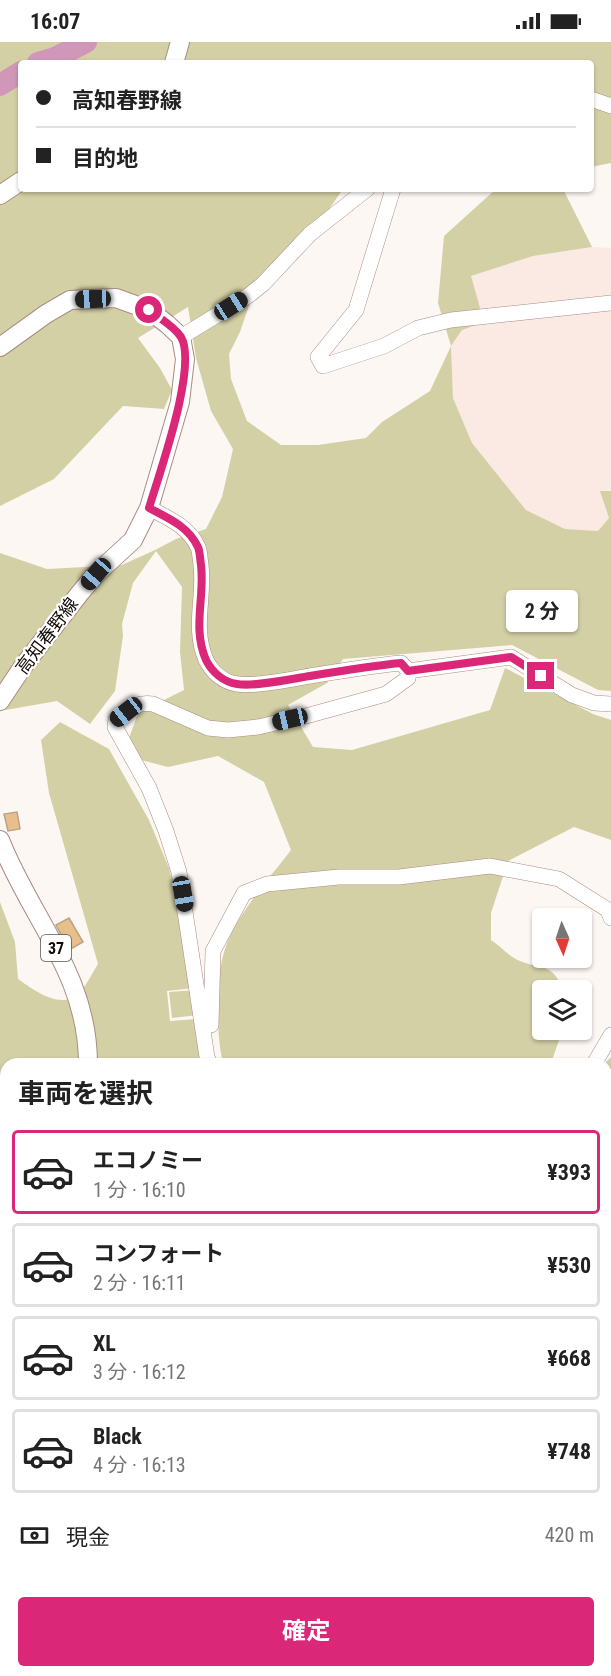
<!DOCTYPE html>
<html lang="ja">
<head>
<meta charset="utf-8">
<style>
  :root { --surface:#fff; --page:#f6f6f6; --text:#222; --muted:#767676; --line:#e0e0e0; --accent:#db2777 }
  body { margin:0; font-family:"Roboto Condensed","Noto Sans JP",sans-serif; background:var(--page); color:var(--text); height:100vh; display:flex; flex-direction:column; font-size:22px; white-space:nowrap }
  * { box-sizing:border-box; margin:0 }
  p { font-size:20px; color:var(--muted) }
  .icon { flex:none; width:33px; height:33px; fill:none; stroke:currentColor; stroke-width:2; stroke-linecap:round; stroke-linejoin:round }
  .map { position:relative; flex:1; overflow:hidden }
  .drawer { position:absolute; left:0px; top:1016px; width:612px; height:620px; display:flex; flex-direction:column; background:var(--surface); border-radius:18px 18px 0 0; box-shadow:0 2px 4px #0004 }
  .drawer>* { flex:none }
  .top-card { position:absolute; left:18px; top:18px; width:576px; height:132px; border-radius:6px; box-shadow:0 2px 4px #0004; display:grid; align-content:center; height:132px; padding:0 18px; background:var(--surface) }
  .needle { width:39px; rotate:177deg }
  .fabs { position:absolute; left:532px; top:866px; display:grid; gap:12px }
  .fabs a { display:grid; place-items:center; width:60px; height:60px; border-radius:6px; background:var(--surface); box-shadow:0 2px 4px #0004; font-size:30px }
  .end { position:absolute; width:27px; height:27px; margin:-14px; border:8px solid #db2777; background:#fff; box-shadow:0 0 0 3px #fff }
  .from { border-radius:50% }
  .bubble { position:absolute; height:42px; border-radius:6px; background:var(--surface); box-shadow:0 2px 4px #0004; font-size:20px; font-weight:700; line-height:42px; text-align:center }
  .car { position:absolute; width:18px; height:36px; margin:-18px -9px; border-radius:8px; box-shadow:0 0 4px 2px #0007; background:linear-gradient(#222 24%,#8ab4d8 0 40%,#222 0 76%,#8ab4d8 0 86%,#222 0) }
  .top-card b { display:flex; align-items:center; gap:21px; height:57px; font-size:22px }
  .top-card b+b { border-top:2px solid var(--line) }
  .top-card i { width:15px; height:15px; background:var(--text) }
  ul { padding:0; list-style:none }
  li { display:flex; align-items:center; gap:18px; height:84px; margin:0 12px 9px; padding:0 6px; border:3px solid var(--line); border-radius:6px }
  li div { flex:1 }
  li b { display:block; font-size:22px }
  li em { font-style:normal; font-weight:700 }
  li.current { border-color:var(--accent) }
  li>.icon { width:54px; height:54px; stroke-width:1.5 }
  h2 { padding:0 18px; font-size:27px; line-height:72px }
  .pay { display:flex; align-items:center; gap:15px; height:66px; padding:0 18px; font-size:22px }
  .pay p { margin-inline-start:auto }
  .primary-button { display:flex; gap:12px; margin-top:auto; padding:12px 18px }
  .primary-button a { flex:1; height:69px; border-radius:6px; background:var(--accent); color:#fff; font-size:24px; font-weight:700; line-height:69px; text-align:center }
  .status { display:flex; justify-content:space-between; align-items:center; height:42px; padding:0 30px; background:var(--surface); direction:ltr }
  .status svg { height:16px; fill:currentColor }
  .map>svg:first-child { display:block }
</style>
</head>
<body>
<div class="status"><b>16:07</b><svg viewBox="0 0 49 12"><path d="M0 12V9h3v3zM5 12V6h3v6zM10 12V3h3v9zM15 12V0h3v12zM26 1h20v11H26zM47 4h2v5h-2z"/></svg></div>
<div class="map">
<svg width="611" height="1634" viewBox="0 0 611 1634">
  <rect width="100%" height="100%" fill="#fdf7f4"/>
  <path fill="#fbeae3" d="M592 205 611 206V448L601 449 609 476 598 489 565 487 526 468 500 436 472 401 453 356 451 304 462 288 471 234 533 214Z"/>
  <path fill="#d3d0a6" d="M0 0H611V121L591 125V21H21V147H343L323 176 252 255 240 290 229 312 231 337 247 379 281 403H318L366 396 382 380 430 349 451 304 438 261 444 194 496 147H563L592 205 533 214 471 234 484 280 462 288 451 304 453 356 472 401 526 468 565 487 598 489 609 476 600 449H611V649L598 648 512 603 343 617 327 641 288 663 313 705 352 708 490 668 505 626 593 672 611 678V798L574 785 508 819 491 871V898C499 903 506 911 514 916 536 929 552 917 563 948H543V987H563L551 1021H223C216 992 215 937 225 907 236 873 269 837 291 808L264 740 218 714 168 725 141 718 128 699 138 671 184 648 180 610 182 545 156 509 133 541 122 582 123 594 115 649 90 682 57 659 0 669V511L47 527 122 523 155 508 176 497 206 487 222 455 233 407 211 369 196 316 188 265 138 296 160 326 172 348 164 367 123 364 54 437 0 464Z
    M60 680 109 707 149 778 169 826 182 876 194 946 167 949 170 979 196 977 204 1021 6 1022V1394L0 1416V860L15 900 18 937C34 948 61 969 79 951 87 943 92 931 98 922L49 751 41 698Z
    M195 948 198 973 172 976 169 950Z
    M611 1015V1187L606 1185 605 1021Z
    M0 1474 6 1475V1629H606V1540L611 1546V1597L608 1602 611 1609V1634H0Z"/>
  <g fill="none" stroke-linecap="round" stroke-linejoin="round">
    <path stroke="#d197b9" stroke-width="4" d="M606 1333 611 1335
      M606 1401 611 1407"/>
    <path stroke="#d197b9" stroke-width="22" d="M38 21 55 16 86 0
      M0 43 21 30"/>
  </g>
  <path fill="#e8bf8a" stroke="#b7a48b" stroke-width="1.5" d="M17 770 20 787 8 789 4 772Z
    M69 876 83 900 69 908 56 883Z"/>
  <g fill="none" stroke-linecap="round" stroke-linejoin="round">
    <defs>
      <path id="minor" d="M591 57 611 64
        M393 147 356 268 318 315 323 324 384 304 418 286 451 278 611 261
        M181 295 248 254 263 242 310 192 367 147
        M149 466C168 476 188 484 198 505 200 510 200 517 201 523 205 556 192 585 206 618 212 630 223 640 237 642 255 645 291 637 310 634 340 629 370 624 401 621L408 628V636L386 652 306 674 258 685 228 688 208 686 153 662C136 659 129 668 116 677L115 685 149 746 166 789 179 830 207 1015 210 1022
        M408 629 511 615 572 653 594 661 611 662
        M211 983 213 909 244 851 267 842 339 835H399L490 824 559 837 608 868 611 876
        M594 1022 611 993
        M606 1214 611 1229
        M606 1262 611 1268
        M6 1408 2 1422 6 1439
        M6 1450 2 1457 6 1464
        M606 1521 611 1526"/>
      <path id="major" d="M174 21 180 0
        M0 153 21 139
        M0 305 46 272 70 258 116 256 149 268 167 282 181 295 185 317 180 360 149 466 133 498 96 532 80 551 24 623 0 659
        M0 798C31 877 88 932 88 1022
        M0 1092 6 1090"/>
    </defs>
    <use href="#minor" stroke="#aa8c80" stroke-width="16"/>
    <use href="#major" stroke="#aa8c80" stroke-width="20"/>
    <use href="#minor" stroke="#fff" stroke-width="15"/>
    <use href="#major" stroke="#fff" stroke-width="18"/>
  </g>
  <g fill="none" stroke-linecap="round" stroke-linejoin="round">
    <path stroke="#db2777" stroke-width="8" d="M149 268C159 276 174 284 181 295 198 324 159 432 149 466 168 476 188 484 198 505 200 510 200 517 201 523 205 555 192 586 206 618 212 630 223 640 237 642 255 645 291 637 310 634 340 629 370 624 401 621L408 629 511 615 541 634"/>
  </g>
  <g text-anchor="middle" stroke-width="4.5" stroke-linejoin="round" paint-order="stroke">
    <rect fill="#fff" stroke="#5a5451" stroke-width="1.5" x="41" y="893" width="30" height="26" rx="4.5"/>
    <g font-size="16" font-weight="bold" fill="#140a06">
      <text x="56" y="912">37</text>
    </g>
    <g font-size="18" fill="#140a06" stroke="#fff">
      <text transform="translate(47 594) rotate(-53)" y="6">高知春野線</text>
    </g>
  </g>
</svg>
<div class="fabs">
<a><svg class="needle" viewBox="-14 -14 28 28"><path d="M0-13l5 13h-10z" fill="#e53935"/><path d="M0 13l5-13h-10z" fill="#767676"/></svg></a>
<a><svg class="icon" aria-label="layers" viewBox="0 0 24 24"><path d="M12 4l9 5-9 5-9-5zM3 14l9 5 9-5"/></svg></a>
</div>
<i class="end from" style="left:149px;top:268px"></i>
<i class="end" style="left:541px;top:634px"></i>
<div class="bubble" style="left:506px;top:548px;width:72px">2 分</div>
<i class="car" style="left:93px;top:257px;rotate:268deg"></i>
<i class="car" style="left:231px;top:264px;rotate:58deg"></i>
<i class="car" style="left:96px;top:532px;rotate:221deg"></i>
<i class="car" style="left:126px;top:670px;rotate:232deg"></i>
<i class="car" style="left:290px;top:677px;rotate:257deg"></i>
<i class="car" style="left:183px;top:852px;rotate:170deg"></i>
<div class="top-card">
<b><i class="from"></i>高知春野線</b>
<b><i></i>目的地</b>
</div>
<section class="drawer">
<h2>車両を選択</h2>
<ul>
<li class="current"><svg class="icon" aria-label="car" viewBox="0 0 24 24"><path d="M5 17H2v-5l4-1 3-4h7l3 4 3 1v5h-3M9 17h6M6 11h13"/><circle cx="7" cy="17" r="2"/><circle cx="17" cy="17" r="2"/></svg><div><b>エコノミー</b><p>1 分 · 16:10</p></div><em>¥393</em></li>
<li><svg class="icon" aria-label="car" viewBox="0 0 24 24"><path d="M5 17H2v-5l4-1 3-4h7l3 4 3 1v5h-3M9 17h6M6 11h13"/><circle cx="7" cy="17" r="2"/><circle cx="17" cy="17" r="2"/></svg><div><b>コンフォート</b><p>2 分 · 16:11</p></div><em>¥530</em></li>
<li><svg class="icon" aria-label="car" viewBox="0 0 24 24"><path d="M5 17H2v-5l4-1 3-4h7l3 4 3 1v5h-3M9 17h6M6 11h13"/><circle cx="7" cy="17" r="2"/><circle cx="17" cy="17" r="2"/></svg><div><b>XL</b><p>3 分 · 16:12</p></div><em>¥668</em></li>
<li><svg class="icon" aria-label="car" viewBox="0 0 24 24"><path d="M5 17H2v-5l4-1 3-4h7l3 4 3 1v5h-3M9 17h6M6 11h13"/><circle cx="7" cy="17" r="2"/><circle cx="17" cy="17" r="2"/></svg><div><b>Black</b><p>4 分 · 16:13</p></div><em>¥748</em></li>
</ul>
<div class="pay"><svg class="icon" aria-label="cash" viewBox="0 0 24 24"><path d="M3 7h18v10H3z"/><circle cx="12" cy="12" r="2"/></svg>現金<p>420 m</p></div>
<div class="primary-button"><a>確定</a></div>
</section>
</div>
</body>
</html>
